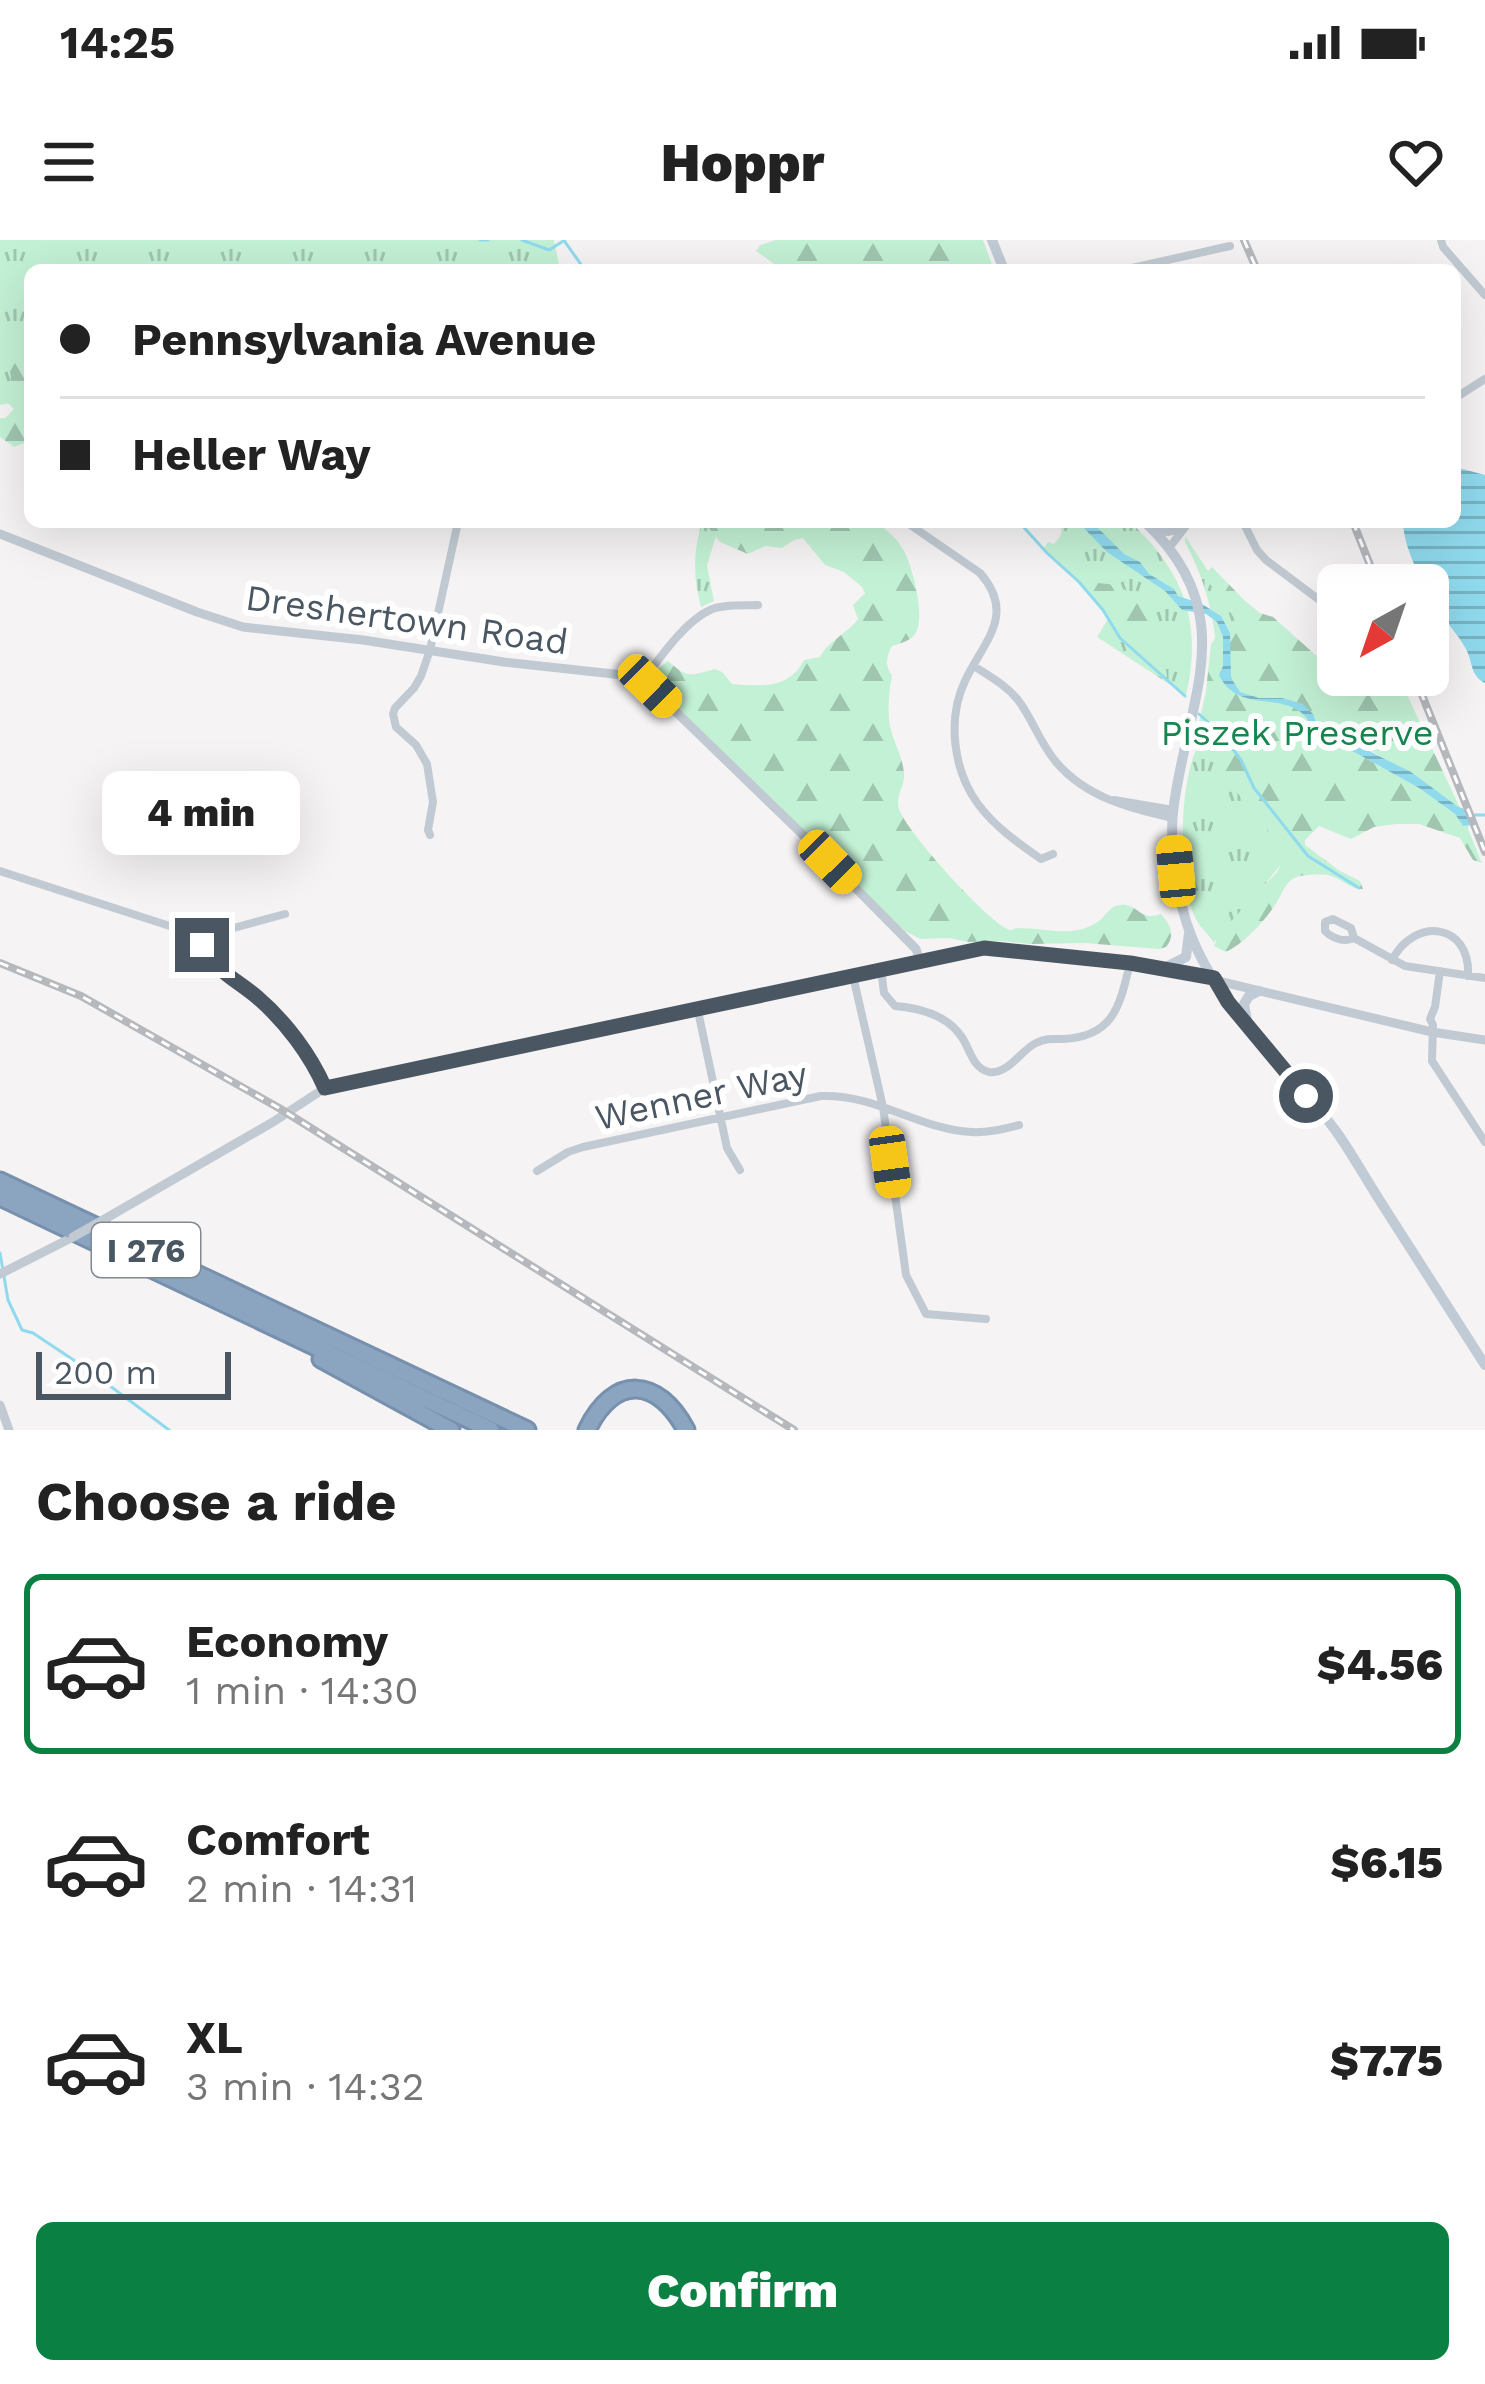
<!DOCTYPE html>
<html lang="en">
<head>
<meta charset="utf-8">
<style>
  :root { --surface:#fff; --page:#f6f6f6; --text:#222; --muted:#767676; --line:#e0e0e0; --accent:#0b8043 }
  body { margin:0; font-family:"Work Sans",sans-serif; background:var(--page); color:var(--text); height:100vh; display:flex; flex-direction:column; font-size:45px; white-space:nowrap }
  * { box-sizing:border-box; margin:0 }
  p { font-size:39px; color:var(--muted) }
  .icon { flex:none; width:66px; height:66px; fill:none; stroke:currentColor; stroke-width:2; stroke-linecap:round; stroke-linejoin:round }
  .map { position:relative; height:1190px; overflow:hidden }
  .details { display:flex; flex-direction:column; background:var(--surface); flex:1 }
  .details>* { flex:none }
  .guide { position:absolute; left:24px; top:24px; width:1437px; height:264px; border-radius:18px; box-shadow:0 12px 48px #0002; display:grid; align-content:center; height:264px; padding:0 36px; background:var(--surface) }
  .needle { width:78px; rotate:220deg }
  .fabs { position:absolute; left:1317px; top:324px; display:grid; gap:24px }
  .fabs a { display:grid; place-items:center; width:132px; height:132px; border-radius:18px; background:var(--surface); box-shadow:0 12px 48px #0002; font-size:60px }
  .scale { position:absolute; left:36px; bottom:30px; width:195px; box-sizing:border-box; padding-left:12px; border:6px solid #4a5661; border-top:0; font-size:33px; line-height:42px; white-space:nowrap; color:#4a5661; -webkit-text-stroke:9px #fff; paint-order:stroke }
  .end { position:absolute; width:54px; height:54px; margin:-27px; border:15px solid #4a5661; background:#fff; box-shadow:0 0 0 6px #fff }
  .from { border-radius:50% }
  .bubble { position:absolute; height:84px; border-radius:18px; background:var(--surface); box-shadow:0 12px 48px #0002; font-size:39px; font-weight:800; line-height:84px; text-align:center }
  .car { position:absolute; width:36px; height:72px; margin:-36px -18px; border-radius:15px; box-shadow:0 0 9px 3px #0007; background:linear-gradient(#f5c518 24%,#345 0 40%,#f5c518 0 76%,#345 0 86%,#f5c518 0) }
  .guide b { display:flex; align-items:center; gap:42px; height:114px; font-size:45px }
  .guide b+b { border-top:3px solid var(--line) }
  .guide i { width:30px; height:30px; background:var(--text) }
  ul { padding:0; list-style:none }
  li { display:flex; align-items:center; gap:36px; height:180px; margin:0 24px 18px; padding:0 12px; border:6px solid transparent; border-radius:18px }
  li div { flex:1 }
  li b { display:block; font-size:45px }
  li em { font-style:normal; font-weight:800 }
  li.selected { border-color:var(--accent) }
  li>.icon { width:108px; height:108px; stroke-width:1.5 }
  h2 { padding:0 36px; font-size:54px; line-height:144px }
  .primary-button { display:flex; gap:24px; margin-top:auto; padding:24px 36px }
  .primary-button a { flex:1; height:138px; border-radius:18px; background:var(--accent); color:#fff; font-size:48px; font-weight:800; line-height:138px; text-align:center }
  .status { display:flex; justify-content:space-between; align-items:center; height:84px; padding:0 60px; background:var(--surface); direction:ltr }
  .status svg { height:33px; fill:currentColor }
  header { display:flex; justify-content:space-between; align-items:center; height:156px; padding:0 36px; background:var(--surface); font-size:54px; font-weight:800 }
  .map>svg:first-child { display:block }
</style>
</head>
<body>
<div class="status"><b>14:25</b><svg viewBox="0 0 49 12"><path d="M0 12V9h3v3zM5 12V6h3v6zM10 12V3h3v9zM15 12V0h3v12zM26 1h20v11H26zM47 4h2v5h-2z"/></svg></div>
<header><svg class="icon" aria-label="menu" viewBox="0 0 24 24"><path d="M4 6h16M4 12h16M4 18h16"/></svg>Hoppr<svg class="icon" aria-label="heart" viewBox="0 0 24 24"><path d="M12 20l-8-8c-3-5 5-10 8-4 3-6 11-1 8 4z"/></svg></header>
<div class="map">
<svg width="1485" height="1190" viewBox="0 0 1485 1190">
  <defs>
    <pattern id="grass-tufts" width="24" height="20" patternUnits="userSpaceOnUse" patternTransform="scale(3)"><rect width="24" height="20" fill="#c3f1d5"/><path d="M3 7l-1-3M5 7V3M7 7l1-3M15 17l-1-3M17 17v-4M19 17l1-3" fill="none" stroke="#a0c6b0"/></pattern>
    <pattern id="forest-firs" width="22" height="20" patternUnits="userSpaceOnUse" patternTransform="scale(3)"><rect width="22" height="20" fill="#c3f1d5"/><path d="M5 1l3.5 6h-7zM16 11l3.5 6h-7z" fill="#a0c6b0"/></pattern>
    <pattern id="water-rules" width="6" height="5" patternUnits="userSpaceOnUse" patternTransform="scale(3)"><rect width="6" height="5" fill="#90daee"/><path d="M0 2.5h6" fill="none" stroke="#78b4c4"/></pattern>
  </defs>
  <rect width="100%" height="100%" fill="#f5f3f3"/>
  <path fill="url(#grass-tufts)" d="M0 0H554L560 30H30V159L0 165Z
    M702 282H720L707 326 714 361 701 367C693 337 693 312 702 282Z
    M1058 282H1130C1184 331 1203 384 1186 455L1097 397 1108 379 1102 367 1044 308 1048 302 1054 304C1061 296 1065 291 1058 282Z
    M1185 296 1210 334 1355 447 1378 503 1218 703 1216 700 1214 703C1209 694 1202 690 1197 681 1177 647 1176 521 1207 494L1212 495 1219 502C1217 424 1223 374 1185 302Z"/>
  <path fill="url(#forest-firs)" d="M776 0H983L994 30H778L773 23 756 11 760 5Z
    M0 96C11 100 18 108 30 109V196L27 202 14 207 0 197V178H5L14 169 4 159 2 151 10 145C13 134 7 125 7 114L0 112Z
    M704 282H876C887 290 898 299 904 311 913 328 924 372 917 390 913 401 901 403 892 406 887 415 884 426 892 435 889 449 888 465 889 480 891 499 903 515 904 534 905 547 895 555 899 569 905 590 990 685 1010 690 1013 690 1016 688 1019 688 1047 688 1074 699 1099 681 1107 675 1109 666 1120 665 1139 663 1138 682 1161 674 1170 684 1176 695 1166 707L1159 709 1085 703 1031 704 1002 701 969 702 949 698 920 699 905 691 882 670 648 440 651 434 668 421C689 439 688 436 715 429L722 432 732 444C760 446 789 450 804 420L820 417C830 399 847 394 858 379L853 365 865 353 862 347 844 332 825 325 803 298 794 300 782 308 765 306 748 314 720 302Z
    M1072 326 1098 343 1117 345 1138 358 1154 361C1158 396 1131 398 1166 430L1167 437H1160L1128 412 1112 377 1070 327Z
    M1212 327 1247 363 1257 372 1273 377 1338 435 1361 442 1389 437 1401 442 1460 568C1416 537 1373 506 1320 491 1315 482 1314 473 1305 467 1283 451 1240 469 1231 437 1227 426 1230 404 1229 389L1234 386 1235 379 1207 340 1205 334Z
    M1221 391 1223 426 1219 435C1237 473 1279 452 1304 474 1311 481 1312 491 1316 500L1334 503 1358 514 1419 548 1455 574 1463 586 1469 585 1468 589 1482 623 1473 620 1460 598 1419 584H1396L1374 587 1351 599 1319 586 1305 600V605L1340 631 1360 641 1363 649C1348 649 1342 638 1328 635 1322 634 1305 635 1299 636 1285 640 1282 655 1275 665 1264 682 1244 703 1226 712L1214 706 1221 692 1277 632 1284 618 1282 605 1255 577 1226 537 1217 499 1198 487 1206 451 1211 404Z"/>
  <path fill="url(#water-rules)" d="M1455 227 1485 235V443C1471 436 1473 425 1467 411 1456 388 1431 371 1428 345H1424C1414 324 1404 305 1403 282H1455Z
    M1078 282H1092L1124 314 1140 322 1149 334 1174 349 1178 356 1202 364 1221 376 1230 393 1231 438 1240 452 1259 458H1282L1303 464 1313 474 1320 491 1351 502 1411 532 1457 566 1466 570 1471 585 1463 586 1455 574 1419 548 1358 514 1334 503 1316 500C1312 491 1311 481 1303 474 1279 452 1237 473 1219 435L1223 426V397L1217 382 1206 374 1182 370 1165 351 1107 312Z"/>
  <g fill="none" stroke-linecap="round" stroke-linejoin="round">
    <path stroke="#90daee" stroke-width="3" d="M480 0H488
      M522 0 549 10 565 0
      M565 2 585 30
      M1019 282 1047 313 1079 342 1103 370 1120 398 1185 456
      M1199 474 1223 496 1241 520 1254 548 1308 616 1359 648
      M1467 575H1485
      M0 1013 8 1060 22 1090 33 1093 90 1131 169 1190"/>
    <defs>
      <path id="motorway" d="M0 941 527 1190
        M0 957 491 1190
        M321 1119 451 1190
        M587 1190C614 1134 658 1137 686 1190"/>
    </defs>
    <use href="#motorway" stroke="#7690ad" stroke-width="21"/>
    <path stroke="#c1cad2" stroke-width="8" d="M1441 0 1443 7 1485 55
      M1123 30 1230 6
      M1455 158 1485 139
      M906 282 980 333C1017 375 983 402 965 441 947 479 953 530 978 564 995 587 1018 603 1041 619L1053 614
      M1243 282 1257 310 1266 320 1338 374
      M1155 291 1169 292 1184 288
      M1169 308 1189 282
      M974 426C989 436 1006 445 1018 460 1033 480 1041 505 1057 523 1086 557 1131 569 1173 578
      M643 440C660 418 684 382 710 370 724 364 742 366 758 365
      M1114 560 1173 570
      M430 595 428 590 433 562 427 524 416 505 396 487 393 474 395 468 414 448 421 436 430 410 458 282
      M0 631 179 689H230L285 674
      M200 690 202 705 209 718 280 780 306 813 325 848
      M1354 698C1344 703 1332 698 1325 691V682L1333 679 1351 688 1354 698 1405 726 1485 738
      M1392 720C1415 676 1471 683 1468 736
      M881 729 884 753 895 766C919 768 946 774 961 796 970 808 972 828 989 832 1008 835 1021 810 1036 803 1046 798 1053 799 1063 799 1114 797 1120 765 1130 723
      M1440 731 1435 767 1430 779 1433 785 1432 821 1485 902
      M853 736 883 867 906 1035 926 1074 986 1079
      M698 771 727 908 740 930
      M537 931 568 912 583 907 821 856C877 854 918 889 971 892 988 893 1003 889 1019 885"/>
    <path stroke="#c1cad2" stroke-width="9" d="M0 294 197 372 243 387 363 400 504 422 623 435 643 440 802 594 916 709 920 721
      M103 980 273 882 325 848 984 708 1164 728 1432 792 1485 800
      M0 1034 73 997
      M0 1165 9 1190"/>
    <path stroke="#c1cbd6" stroke-width="10" d="M992 0 1004 30
      M1145 282C1245 376 1186 461 1173 572 1170 601 1175 634 1181 662 1201 757 1285 819 1338 894 1354 917 1367 941 1382 964 1416 1018 1451 1071 1485 1125
      M1164 728 1186 717 1189 693
      M1247 781 1244 764 1249 756 1259 751"/>
    <use href="#motorway" stroke="#8ba5c1" stroke-width="15"/>
    <defs>
      <path id="rail" d="M1244 0 1257 30
        M1353 282 1378 345
        M1414 435 1485 612
        M0 723 81 756 279 868 794 1190"/>
    </defs>
    <use href="#rail" stroke="#b5b8bd" stroke-width="8"/>
    <use href="#rail" stroke="#fff" stroke-width="3" stroke-dasharray="9" stroke-linecap="butt"/>
    <path stroke="#c1cad2" stroke-width="9" d="M73 997 103 980"/>
  </g>
  <g fill="none" stroke-linecap="round" stroke-linejoin="round">
    <path stroke="#4a5661" stroke-width="15" d="M202 705C213 729 238 741 257 757 285 781 310 814 325 848L984 708 1130 723 1214 738 1228 762 1306 856"/>
  </g>
  <g text-anchor="middle" stroke-width="12" stroke-linejoin="round" paint-order="stroke">
    <rect fill="#fff" stroke="#808990" stroke-width="3" x="92" y="983" width="108" height="54" rx="9"/>
    <g font-size="33" font-weight="bold" fill="#4a5661">
      <text x="146" y="1022">I 276</text>
    </g>
    <g font-size="36" fill="#4a5661" stroke="#fff">
      <text transform="translate(407 379) rotate(8)" y="13">Dreshertown Road</text>
      <text transform="translate(701 855) rotate(-12)" y="13">Wenner Way</text>
    </g>
    <g font-size="36" fill="#17864f" stroke="#fff">
      <text x="1297" y="505">Piszek Preserve</text>
    </g>
  </g>
</svg>
<div class="fabs">
<a><svg class="needle" viewBox="-14 -14 28 28"><path d="M0-13l5 13h-10z" fill="#e53935"/><path d="M0 13l5-13h-10z" fill="#767676"/></svg></a>
</div>
<div class="scale">200 m</div>
<i class="end from" style="left:1306px;top:856px"></i>
<i class="end" style="left:202px;top:705px"></i>
<div class="bubble" style="left:102px;top:531px;width:198px">4 min</div>
<i class="car" style="left:650px;top:446px;rotate:134deg"></i>
<i class="car" style="left:830px;top:622px;rotate:136deg"></i>
<i class="car" style="left:1176px;top:631px;rotate:355deg"></i>
<i class="car" style="left:890px;top:922px;rotate:172deg"></i>
<div class="guide">
<b><i class="from"></i>Pennsylvania Avenue</b>
<b><i></i>Heller Way</b>
</div>
</div>
<section class="details">
<h2>Choose a ride</h2>
<ul>
<li class="selected"><svg class="icon" aria-label="car" viewBox="0 0 24 24"><path d="M5 17H2v-5l4-1 3-4h7l3 4 3 1v5h-3M9 17h6M6 11h13"/><circle cx="7" cy="17" r="2"/><circle cx="17" cy="17" r="2"/></svg><div><b>Economy</b><p>1 min · 14:30</p></div><em>$4.56</em></li>
<li><svg class="icon" aria-label="car" viewBox="0 0 24 24"><path d="M5 17H2v-5l4-1 3-4h7l3 4 3 1v5h-3M9 17h6M6 11h13"/><circle cx="7" cy="17" r="2"/><circle cx="17" cy="17" r="2"/></svg><div><b>Comfort</b><p>2 min · 14:31</p></div><em>$6.15</em></li>
<li><svg class="icon" aria-label="car" viewBox="0 0 24 24"><path d="M5 17H2v-5l4-1 3-4h7l3 4 3 1v5h-3M9 17h6M6 11h13"/><circle cx="7" cy="17" r="2"/><circle cx="17" cy="17" r="2"/></svg><div><b>XL</b><p>3 min · 14:32</p></div><em>$7.75</em></li>
</ul>
<div class="primary-button"><a>Confirm</a></div>
</section>
</body>
</html>
